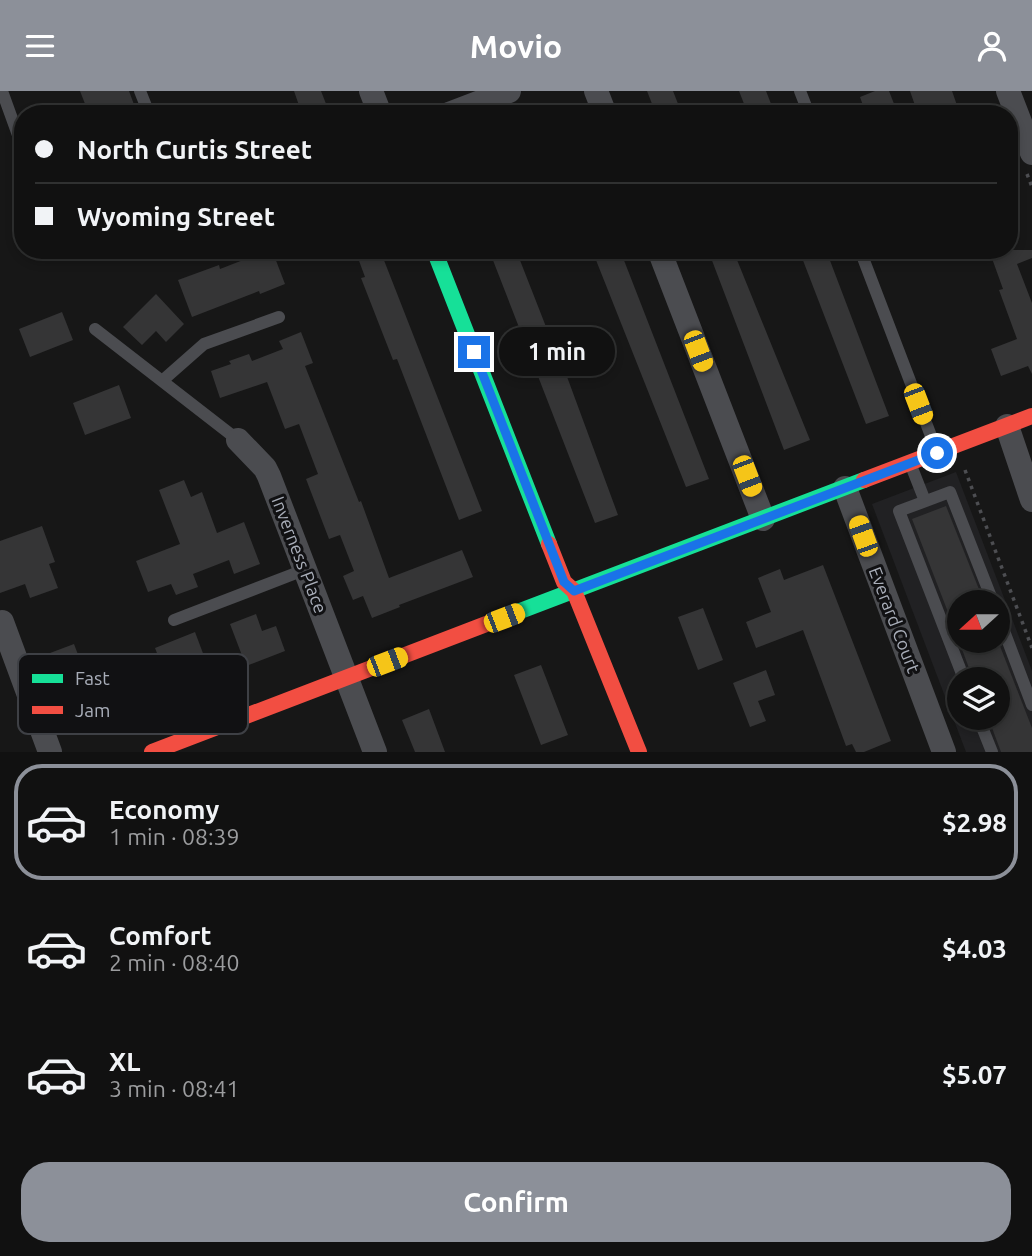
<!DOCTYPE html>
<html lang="en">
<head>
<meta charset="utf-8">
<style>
  :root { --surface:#111; --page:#1a1a1a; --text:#f1f3f6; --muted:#9c9d9f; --line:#303131; --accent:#8c9099 }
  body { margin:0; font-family:Ubuntu,sans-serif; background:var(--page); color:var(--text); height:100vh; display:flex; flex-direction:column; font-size:26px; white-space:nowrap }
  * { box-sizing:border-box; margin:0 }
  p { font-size:23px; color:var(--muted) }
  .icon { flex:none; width:38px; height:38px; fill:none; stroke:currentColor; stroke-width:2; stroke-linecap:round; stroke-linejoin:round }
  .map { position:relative; height:661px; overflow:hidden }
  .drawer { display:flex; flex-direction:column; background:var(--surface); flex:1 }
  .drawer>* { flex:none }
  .top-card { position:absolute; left:14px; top:14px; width:1004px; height:154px; border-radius:28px; box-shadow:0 4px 10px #0003,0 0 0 2px var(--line); display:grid; align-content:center; height:154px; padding:0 21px; background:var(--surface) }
  .needle { width:46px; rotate:249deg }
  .buttons { position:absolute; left:947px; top:499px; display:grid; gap:14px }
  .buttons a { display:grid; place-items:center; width:63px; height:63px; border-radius:50%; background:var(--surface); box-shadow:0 4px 10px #0003,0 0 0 2px var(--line); font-size:35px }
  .end { position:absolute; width:32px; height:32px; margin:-16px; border:9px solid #1a73e8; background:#fff; box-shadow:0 0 0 4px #fff }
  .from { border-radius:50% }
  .bubble { position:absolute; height:49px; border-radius:24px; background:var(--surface); box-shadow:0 4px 10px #0003,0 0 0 2px var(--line); font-size:23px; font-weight:600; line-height:49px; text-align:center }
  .car { position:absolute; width:21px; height:42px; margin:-21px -10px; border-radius:9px; box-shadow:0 0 5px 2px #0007; background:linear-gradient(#f5c518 24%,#345 0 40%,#f5c518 0 76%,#345 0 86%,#f5c518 0) }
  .top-card b { display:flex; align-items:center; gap:24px; height:66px; font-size:26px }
  .top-card b+b { border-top:2px solid var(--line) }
  .top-card i { width:18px; height:18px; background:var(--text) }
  ul { padding:12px 0 0; list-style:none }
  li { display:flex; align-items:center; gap:21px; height:116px; margin:0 14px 10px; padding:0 7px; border:4px solid transparent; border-radius:28px }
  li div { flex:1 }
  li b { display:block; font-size:26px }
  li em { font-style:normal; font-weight:600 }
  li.on { border-color:var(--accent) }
  li>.icon { width:63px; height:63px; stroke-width:1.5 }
  .action { display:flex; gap:14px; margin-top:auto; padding:14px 21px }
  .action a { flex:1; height:80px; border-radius:28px; background:var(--accent); color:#fff; font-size:28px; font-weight:600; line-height:80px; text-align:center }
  header { display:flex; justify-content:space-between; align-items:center; height:91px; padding:0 21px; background:var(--accent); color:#fff; font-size:32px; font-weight:600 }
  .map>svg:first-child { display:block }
</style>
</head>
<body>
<header><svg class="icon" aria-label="menu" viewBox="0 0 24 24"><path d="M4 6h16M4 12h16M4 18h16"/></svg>Movio<svg class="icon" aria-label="person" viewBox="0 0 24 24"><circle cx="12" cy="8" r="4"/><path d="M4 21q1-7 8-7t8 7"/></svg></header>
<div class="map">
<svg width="1032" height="661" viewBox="0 0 1032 661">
  <rect width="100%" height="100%" fill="#171717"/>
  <path fill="#212123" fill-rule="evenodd" d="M956 381 1032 580V661H966L872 413ZM959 511H998V550H959ZM959 588H998V626H959Z"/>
  <path fill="#353536" d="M80 0H129L136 19 127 23H89Z
    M294 0H321L330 23H302Z
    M647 0H673L682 23H656Z
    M739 0H766L775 23H748Z
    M875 0H889L898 23H866L860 6Z
    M910 0H952L960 23H918Z
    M269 159H272L285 193 260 203 259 200 192 226 178 189 219 174 220 178Z
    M355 159H380L482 420 459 429 397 268 393 269 361 187 365 186Z
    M489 159H516L550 246 552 245 618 424 595 432Z
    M592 159H620L709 388 686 396Z
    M708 159H733L810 349 784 359Z
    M799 159H826L889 325 866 333Z
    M989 159H1032V167L1017 173 1032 212V283L1028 275 1001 285 991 258 1017 248 999 199 1003 198Z
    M156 203 184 233 166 251 156 240 142 254 123 236Z
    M62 221 73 249 30 266 19 238Z
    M301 241 313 272 305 275 359 411 361 410 389 487 462 459 473 486 399 514 400 516 372 527 363 505 353 509 343 485 354 480 340 444 329 448 306 388 318 383 299 333 285 338 267 291 220 307 211 280 231 273 229 270 249 263 252 270 283 258 279 250Z
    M119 294 131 327 85 344 73 312Z
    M184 389 191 406 202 401 217 442 244 431 260 473 234 483 229 469 193 483 198 496 176 504 171 493 148 501 136 470 180 453 159 399Z
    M946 415 984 511H959L958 547 912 428Z
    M42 435 55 471 49 473 58 497 30 507 25 493 0 502V450Z
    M823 474 891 650 864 661H856L852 653 846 655 803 539 756 557 746 531 771 521 758 487 780 478 784 489Z
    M703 517 723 569 698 579 678 526Z
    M256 523 262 540 276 535 285 560 246 575 230 533Z
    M195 541 204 565 194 569 203 593 173 604 155 557Z
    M959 550H998L1032 637V661H1001L988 626H998V588H973Z
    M74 553 88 590 64 600 50 562Z
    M541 574 568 644 541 654 514 584Z
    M766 579 775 604 758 610 766 630 750 636 733 592Z
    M429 618 445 661H415L402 629Z"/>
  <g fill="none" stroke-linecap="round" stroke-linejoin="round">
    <path stroke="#4d4e52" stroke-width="3.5" stroke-dasharray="3.5 5" stroke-linecap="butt" d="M1027 83 1032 96
      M965 379 1032 557"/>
    <path stroke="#4b4c50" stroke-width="12" d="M2 0 23 58
      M140 0 146 15
      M800 0 809 23
      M860 159 936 358
      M95 238 238 349
      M162 290 204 253 279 226
      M910 372 925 410
      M998 524 1032 614
      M174 529 304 479
      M964 588 899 420 950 401 993 511
      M978 626 992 661"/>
    <path stroke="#4b4c50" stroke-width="24" d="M371 0 380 23
      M596 0 605 23
      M1008 0 1032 62
      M449 23 509 0
      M659 159 763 428
      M1007 335 1032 409
      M238 349 265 377 269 385 375 661
      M845 397 944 661
      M2 531 50 661"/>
    <path stroke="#16e098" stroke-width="16" d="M434 159 549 453
      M515 522 864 389"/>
    <path stroke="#f24e42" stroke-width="16" d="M864 389 1032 325
      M549 453 564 491 574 500 639 661
      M152 661 515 522"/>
  </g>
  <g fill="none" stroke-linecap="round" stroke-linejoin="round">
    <path stroke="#1a73e8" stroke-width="9" d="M474 261 564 491 574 500 937 362"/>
  </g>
  <g text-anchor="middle" stroke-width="6" stroke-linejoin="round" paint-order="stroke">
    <g font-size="18" fill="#a8adb8" stroke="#111113">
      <text transform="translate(299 464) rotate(69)" y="6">Inverness Place</text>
      <text transform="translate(894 529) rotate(69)" y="6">Everard Court</text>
    </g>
  </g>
  <rect x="18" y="563" width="230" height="80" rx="10" fill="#111113" stroke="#3e4045" stroke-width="2"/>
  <rect x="32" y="583" width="31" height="9" fill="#16e098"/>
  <rect x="32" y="615" width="31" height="8" fill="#f24e42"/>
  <g font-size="19" fill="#a8adb8">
    <text x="75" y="594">Fast</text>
    <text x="75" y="626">Jam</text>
  </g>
</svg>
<div class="buttons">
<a><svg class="needle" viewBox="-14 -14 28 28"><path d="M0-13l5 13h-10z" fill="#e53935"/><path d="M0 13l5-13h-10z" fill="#9c9d9f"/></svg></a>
<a><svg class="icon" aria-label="layers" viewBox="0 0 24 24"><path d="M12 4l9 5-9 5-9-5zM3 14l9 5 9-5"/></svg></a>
</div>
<i class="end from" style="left:937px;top:362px"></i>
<i class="end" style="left:474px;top:261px"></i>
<div class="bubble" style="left:499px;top:236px;width:116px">1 min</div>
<i class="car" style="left:698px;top:260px;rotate:159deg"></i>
<i class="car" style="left:918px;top:313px;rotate:159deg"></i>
<i class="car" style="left:747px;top:385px;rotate:159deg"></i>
<i class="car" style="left:863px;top:445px;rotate:340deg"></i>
<i class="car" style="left:504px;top:527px;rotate:69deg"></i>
<i class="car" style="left:387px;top:571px;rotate:69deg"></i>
<div class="top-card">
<b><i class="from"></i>North Curtis Street</b>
<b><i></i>Wyoming Street</b>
</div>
</div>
<section class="drawer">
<ul>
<li class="on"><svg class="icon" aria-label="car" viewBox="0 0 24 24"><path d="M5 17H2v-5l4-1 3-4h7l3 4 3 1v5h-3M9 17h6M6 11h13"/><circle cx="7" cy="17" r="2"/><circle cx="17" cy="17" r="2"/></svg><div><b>Economy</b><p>1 min · 08:39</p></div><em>$2.98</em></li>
<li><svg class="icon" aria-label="car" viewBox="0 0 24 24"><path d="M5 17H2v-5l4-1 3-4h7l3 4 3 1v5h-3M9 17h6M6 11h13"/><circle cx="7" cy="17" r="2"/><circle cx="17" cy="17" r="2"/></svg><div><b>Comfort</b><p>2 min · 08:40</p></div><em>$4.03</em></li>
<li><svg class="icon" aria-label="car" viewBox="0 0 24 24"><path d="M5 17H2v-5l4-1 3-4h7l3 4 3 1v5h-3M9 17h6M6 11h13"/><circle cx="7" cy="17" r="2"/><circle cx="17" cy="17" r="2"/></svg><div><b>XL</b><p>3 min · 08:41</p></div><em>$5.07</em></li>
</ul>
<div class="action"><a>Confirm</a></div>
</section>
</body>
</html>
